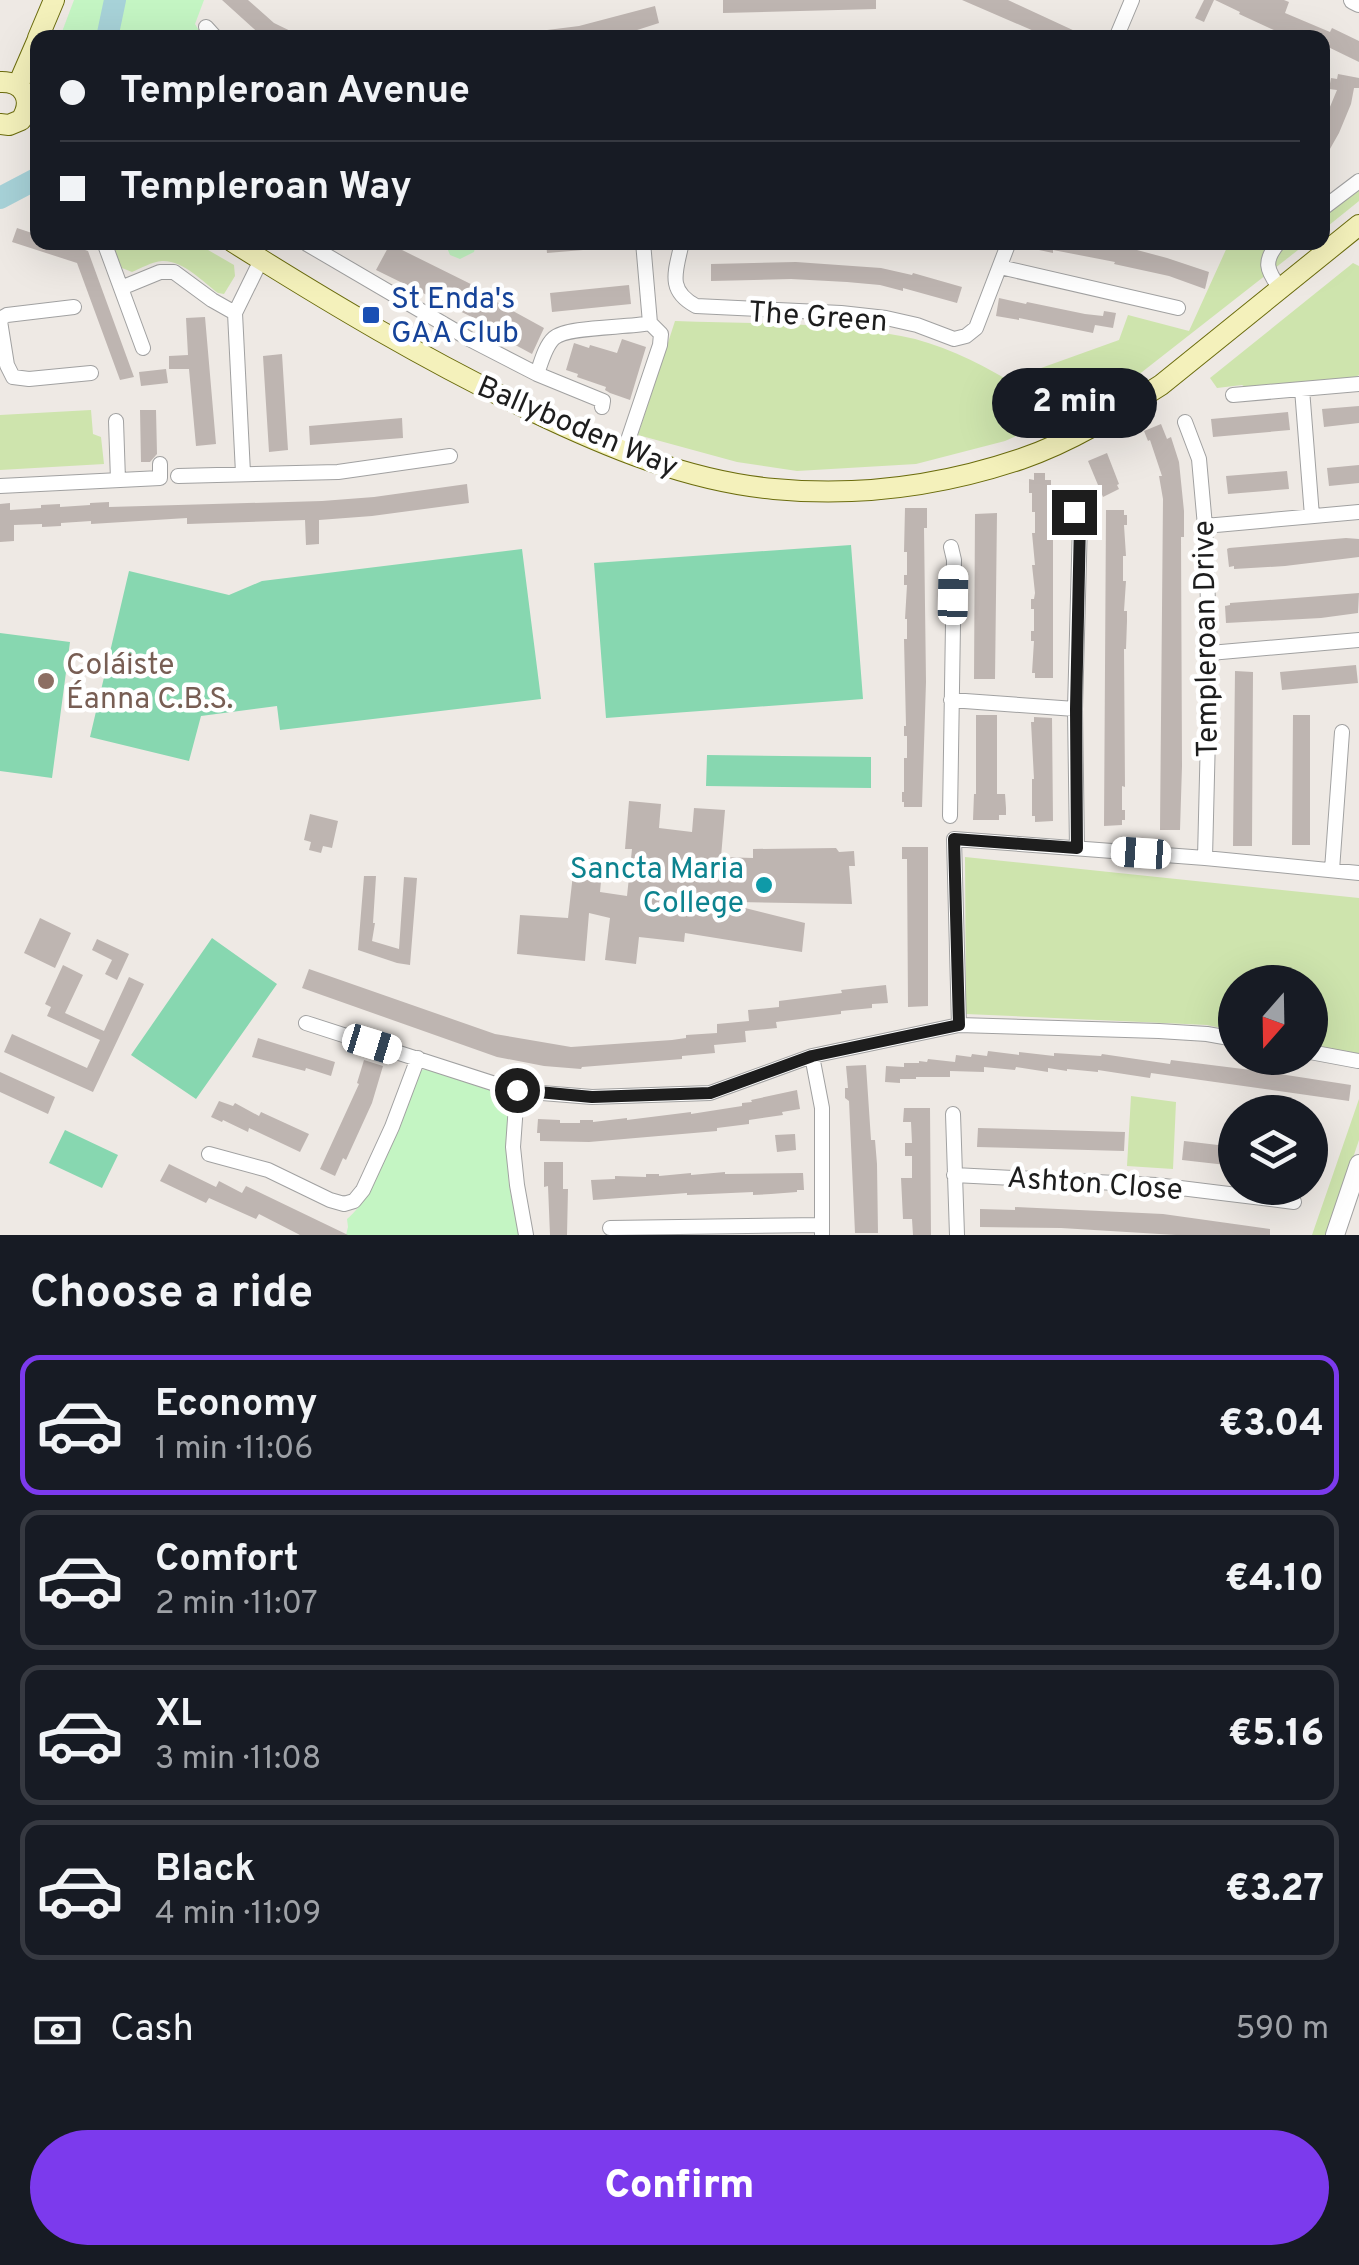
<!DOCTYPE html>
<html lang="en">
<head>
<meta charset="utf-8">
<style>
  :root { --surface:#171b24; --page:#20242c; --text:#f1f3f6; --muted:#9ea1a6; --line:#363941; --accent:#7c3aed }
  body { margin:0; font-family:Overpass,sans-serif; background:var(--page); color:var(--text); height:100vh; display:flex; flex-direction:column; font-size:38px; white-space:nowrap }
  * { box-sizing:border-box; margin:0 }
  p { font-size:32px; color:var(--muted) }
  .icon { flex:none; width:55px; height:55px; fill:none; stroke:currentColor; stroke-width:2; stroke-linecap:round; stroke-linejoin:round }
  .map { position:relative; height:1235px; overflow:hidden }
  .drawer { display:flex; flex-direction:column; background:var(--surface); flex:1 }
  .drawer>* { flex:none }
  .guide { position:absolute; left:30px; top:30px; width:1300px; height:220px; border-radius:20px; box-shadow:0 10px 40px #0002; display:grid; align-content:center; height:220px; padding:0 30px; background:var(--surface) }
  .needle { width:65px; rotate:200deg }
  .controls { position:absolute; left:1218px; top:965px; display:grid; gap:20px }
  .controls a { display:grid; place-items:center; width:110px; height:110px; border-radius:50%; background:var(--surface); box-shadow:0 10px 40px #0002; font-size:50px }
  .end { position:absolute; width:45px; height:45px; margin:-22px; border:12px solid #1d1d1d; background:#fff; box-shadow:0 0 0 5px #fff }
  .from { border-radius:50% }
  .bubble { position:absolute; height:70px; border-radius:35px; background:var(--surface); box-shadow:0 10px 40px #0002; font-size:32px; font-weight:800; line-height:70px; text-align:center }
  .car { position:absolute; width:30px; height:60px; margin:-30px -15px; border-radius:12px; box-shadow:0 0 8px 2px #0007; background:linear-gradient(#fff 24%,#345 0 40%,#fff 0 76%,#345 0 86%,#fff 0) }
  .guide b { display:flex; align-items:center; gap:35px; height:95px; font-size:38px }
  .guide b+b { border-top:2px solid var(--line) }
  .guide i { width:25px; height:25px; background:var(--text) }
  ul { padding:0; list-style:none }
  li { display:flex; align-items:center; gap:30px; height:140px; margin:0 20px 15px; padding:0 10px; border:5px solid var(--line); border-radius:20px }
  li div { flex:1 }
  li b { display:block; font-size:38px }
  li em { font-style:normal; font-weight:800 }
  li.active { border-color:var(--accent) }
  li>.icon { width:90px; height:90px; stroke-width:1.5 }
  h2 { padding:0 30px; font-size:45px; line-height:120px }
  .pay { display:flex; align-items:center; gap:25px; height:110px; padding:0 30px; font-size:38px }
  .pay p { margin-inline-start:auto }
  .cta { display:flex; gap:20px; margin-top:auto; padding:20px 30px }
  .cta a { flex:1; height:115px; border-radius:60px; background:var(--accent); color:#fff; font-size:40px; font-weight:800; line-height:115px; text-align:center }
  .map>svg:first-child { display:block }
</style>
</head>
<body>
<div class="map">
<svg width="1359" height="1235" viewBox="0 0 1359 1235">
  <rect width="100%" height="100%" fill="#eee9e4"/>
  <path fill="#cee4ad" d="M1359 184V201L1323 230 1322 213Z
    M110 243H196L234 265 235 276 224 294 218 293C203 282 183 260 162 261 152 262 141 268 132 272L122 268Z
    M1229 243H1307L1142 372 1104 398 1005 441 916 464 797 471 737 462 638 435 675 321C749 324 827 321 901 336 939 343 975 361 1008 380L1119 340 1128 315 1189 331Z
    M1353 263 1359 266V375L1353 379 1247 388 1242 385 1217 388 1210 378Z
    M91 410 93 434 101 437 104 464 0 470V415Z
    M965 857 1359 898V1060L1310 1048V982H1235V1031L1207 1025 966 1014Z
    M1131 1096 1176 1102 1173 1169 1127 1166Z
    M1359 1099V1140L1327 1235H1312Z"/>
  <path fill="#c4f5c3" d="M74 0H204L195 24 203 37H60Z
    M445 243V242L476 243 474 252 460 259 450 255Z
    M428 1069 503 1095 510 1106 506 1147 509 1185 519 1235H346L348 1227 347 1219C374 1200 404 1108 417 1076L421 1070Z"/>
  <path fill="#87d7b0" d="M851 545 863 699 606 718 594 563Z
    M522 549 541 699 280 730 277 706 201 716 189 761 90 737 129 571 229 595 262 581Z
    M0 633 70 642 52 778 0 771Z
    M707 755 871 757V788L706 786Z
    M212 938 277 984 196 1099 131 1055Z
    M65 1130 118 1155 102 1188 49 1163Z"/>
  <g fill="none" stroke-linecap="round" stroke-linejoin="round">
    <path stroke="#a7d2d8" stroke-width="22" d="M107 38 115 0
      M0 198 38 178"/>
  </g>
  <path fill="#beb5b1" d="M222 0H248L274 23 305 38H264Z
    M723 0H876V9L723 13Z
    M962 0H1008L1090 38H1050Z
    M1204 0H1214L1204 22 1195 18Z
    M1215 0H1284L1289 2 1285 13 1330 32 1332 28 1359 41V62L1324 45 1327 38H1291L1239 14 1240 12Z
    M655 6 659 23 634 31 606 38H539V31L579 26Z
    M1338 74 1359 78V88H1354L1351 104 1339 133 1322 163V126L1337 90 1329 89 1331 78 1337 79Z
    M17 228 38 235V242H61L88 251 134 377 120 380 77 263 12 242Z
    M546 242H582L583 250 547 253Z
    M1026 242H1107L1167 258 1209 272 1205 289 1169 276 1114 264 1115 262 1053 250V253L1025 247Z
    M390 244 495 296 493 300 544 328 532 354 482 327 484 323 376 270Z
    M796 262 881 268 912 275 913 273 962 287 957 303 903 288V291L880 285 847 282 791 279 711 281V264Z
    M629 285 631 304 552 312 550 293Z
    M999 298 1026 304 1027 302 1085 314 1103 316 1104 311 1116 313 1113 328 1095 325 1093 333 1019 318V320L996 316Z
    M205 317 216 444 196 446 189 369H169V356L188 355 186 318Z
    M622 339 646 347 630 400 610 393 605 390 606 387 577 377 578 374 566 370 574 343 589 348 590 345 617 353Z
    M282 354 288 450 269 452 263 356Z
    M166 369 168 383 141 386 139 372Z
    M1359 406V423L1324 427 1322 409Z
    M140 410H156L157 454 150 462H141Z
    M1288 412 1290 430 1213 437 1211 419Z
    M402 418 403 438 310 445 309 426Z
    M1161 424 1167 439 1171 437 1179 462 1184 511V537H1181L1182 766 1180 830H1160L1163 499 1159 476H1162L1150 440 1148 441 1144 431Z
    M1107 453 1119 484 1117 485 1119 489 1103 497 1088 461Z
    M1359 465V483L1329 486 1327 468Z
    M1287 471 1289 489 1228 494 1226 476Z
    M1034 473H1045V480H1051V496H1053V678H1035V673H1032L1034 641H1031V631H1034V609H1031V599H1034L1035 593 1032 565H1035L1032 533H1035V512H1032V493H1029V479L1034 480Z
    M467 484 469 503 372 516 319 520V544L306 545 305 520 187 524V518L91 524V521L61 523V526L42 527V524L14 525V541L0 542V504L10 503V510L41 508V505L60 504V507L90 505V503L109 502V507L322 501 374 497Z
    M905 508H927V528H924L926 682 922 807H904V802H902V792H904V758H907V736H904V726H906L904 639H907V619H905L907 585H904V575H907V552H904Z
    M1106 510H1124V515H1127V525H1124L1126 556H1123V581H1126L1124 611H1127V621L1126 649H1124L1125 787 1122 786V810H1125V820H1122V825L1104 826Z
    M997 513 995 679H974L975 514Z
    M1346 538 1359 539V557L1285 566 1234 569V566L1229 567 1227 549 1229 548Z
    M1359 593 1358 613 1321 618 1226 623 1225 606 1230 605V603Z
    M1356 665 1358 683 1282 690 1280 672Z
    M1235 671 1253 672 1252 846H1233Z
    M976 715H997V794H1005L1006 808V815H999V820H973L974 794H976Z
    M1293 715H1310V845H1292Z
    M1034 717 1052 718 1053 821 1035 822V816H1032V779H1034L1031 722H1034Z
    M629 801 661 804 659 828 692 832 694 808 725 810 721 857 753 858V849L836 848 839 852 854 851 855 866H849L852 904 737 902V906L805 923 802 952 685 933 684 942 639 937 636 964 605 960 610 918 589 913 585 961 517 954 520 915 568 918 575 857 603 860 600 892 627 896 632 849H625Z
    M310 814 338 821 332 848 323 846 321 853 309 850 311 842 304 840Z
    M902 847H928V1006L908 1007 907 859H902Z
    M364 876H376L373 923H375L372 941 399 949 404 877 417 878 410 965 397 963 358 950Z
    M40 918 71 933 55 968 24 953Z
    M97 939 129 954 117 980 105 974 112 960 92 950Z
    M63 965 83 975 65 1013 104 1031 129 977 144 984 93 1092 4 1052 12 1034 87 1068 100 1040 47 1016 51 1007 45 1004Z
    M309 969 495 1034 571 1047 672 1040 686 1038V1035L717 1033V1024L749 1021 748 1010 779 1007V1001L842 993 841 990 886 985 888 1003 872 1004V1008L841 1011V1014L776 1022 777 1028 745 1031 746 1042 714 1045 715 1053 682 1056V1059L582 1067 581 1069 544 1066 497 1057 302 988Z
    M258 1038 335 1062 331 1076 306 1068 305 1071 252 1057Z
    M988 1051 1019 1055V1052L1054 1056V1053L1101 1056 1102 1054 1170 1064 1171 1060 1267 1072 1351 1085 1349 1101 1151 1073 1150 1078 1098 1070V1072L1067 1069V1071L1048 1068V1072L1016 1067 1015 1070 984 1067V1072L950 1071V1077H916V1079H900V1083L885 1082 886 1066 904 1067V1063H919V1061L927 1062 928 1059 955 1062 956 1055 971 1057 972 1054 987 1056Z
    M364 1060 383 1066 372 1103 346 1160 343 1158 335 1176 320 1169 359 1084 357 1083Z
    M866 1065 871 1140H875L877 1164 878 1233H855L849 1101 845 1098V1088H848L846 1066Z
    M0 1072 55 1097 48 1114 0 1092Z
    M797 1090 800 1109 782 1112 783 1115 749 1120V1124L717 1128V1131L589 1142 540 1141V1133H537L538 1119 560 1120V1123H580V1120H593V1122L627 1118V1120L691 1112V1114L742 1106V1103L752 1102 751 1100Z
    M219 1101 233 1106 235 1103 259 1116 261 1112 309 1134 300 1152 249 1128 248 1132 223 1120 222 1122 211 1117Z
    M904 1108H930L931 1235H913L912 1219H903L901 1178H912V1156H905V1143H912L911 1122H903Z
    M978 1128 1125 1132 1124 1151 977 1147Z
    M795 1134 796 1150 777 1152 775 1135Z
    M1184 1141 1235 1147V1166L1182 1160Z
    M544 1162H563V1189H568L567 1235H550L548 1186 544 1187Z
    M169 1164 216 1187 219 1181 242 1193 246 1186 348 1235H300L259 1214 256 1219 209 1198 206 1203 160 1181Z
    M725 1172V1174L803 1173 804 1190H797V1192L771 1194 753 1195V1192L687 1195V1193L593 1200 591 1180 615 1179V1176L646 1177V1174H659V1176L691 1173V1175Z
    M1015 1207 1163 1214 1270 1229V1235H1176L1061 1228 980 1227V1209L1015 1210Z"/>
  <g fill="none" stroke-linecap="round" stroke-linejoin="round">
    <defs>
      <path id="minor" d="M206 27 216 38
        M848 38H948
        M1116 38 1132 0
        M1322 209 1359 181
        M104 242 143 348
        M682 242C676 271 666 290 696 306L841 313 886 318 917 325 954 339 966 336 976 328 1009 242
        M1279 242C1263 261 1266 270 1280 288
        M307 244 471 340 537 374C541 363 545 346 554 338 567 326 628 328 650 323
        M1000 267 1178 308
        M121 288 160 272H174L212 300 235 313
        M0 319 7 315 74 307
        M0 321 7 365 13 377 29 379 91 373
        M537 374 603 401 602 407
        M1302 389 1312 516
        M1233 395 1359 384
        M116 421 118 480
        M1185 422 1199 459 1205 526 1210 653 1205 858
        M624 452 660 345 661 334 650 323 643 242
        M243 473 235 313 261 260
        M178 476 338 472 450 456
        M0 486 160 478V464
        M1074 512 1080 522 1075 709 1077 848
        M1205 526 1359 512
        M1210 653 1359 640
        M951 700 1075 709
        M950 816 954 560 951 547
        M1332 870 1342 732
        M306 1023 517 1091 592 1097 710 1093 812 1056 959 1025 1159 1031 1207 1034 1235 1039
        M959 1025 954 839 1205 858 1359 873
        M1310 1052 1358 1061
        M812 1056 822 1108V1234
        M517 1091 513 1147 517 1185 526 1235
        M953 1114 957 1235
        M209 1154 268 1170 330 1200 344 1204 354 1201 363 1190 392 1127 418 1058
        M954 1175 1156 1185 1294 1202
        M610 1228 822 1225"/>
      <path id="tertiary" d="M1353 0 1359 3
        M1335 1235 1359 1164"/>
      <path id="secondary" d="M38 38 54 0
        M0 82C24 81 34 100 21 120L9 125 0 124
        M18 85 38 39
        M233 242C330 303 427 361 530 410 607 447 688 481 774 489 858 497 941 486 1021 459 1071 442 1117 413 1161 385L1359 225"/>
    </defs>
    <use href="#minor" stroke="#a1a1a1" stroke-width="16"/>
    <use href="#tertiary" stroke="#a1a1a1" stroke-width="20"/>
    <use href="#secondary" stroke="#6b6c0d" stroke-width="22"/>
    <use href="#minor" stroke="#fff" stroke-width="14"/>
    <use href="#tertiary" stroke="#fff" stroke-width="18"/>
    <use href="#secondary" stroke="#f4f1bb" stroke-width="20"/>
  </g>
  <g fill="none" stroke-linecap="round" stroke-linejoin="round">
    <path stroke="#1d1d1d" stroke-width="12" d="M517 1090 592 1097 710 1093 812 1056 959 1025 954 839 1077 848 1076 709 1080 522 1074 512"/>
  </g>
  <rect fill="#1a4fb4" stroke="#fff" stroke-width="4" x="361" y="305" width="20" height="20" rx="5"/>
  <circle fill="#8d6e63" stroke="#fff" stroke-width="4" cx="46" cy="681" r="10"/>
  <circle fill="#0f9aa8" stroke="#fff" stroke-width="4" cx="764" cy="885" r="10"/>
  <g text-anchor="middle" stroke-width="9" stroke-linejoin="round" paint-order="stroke">
    <g font-size="30" fill="#164399" stroke="#fff" text-anchor="start">
      <text x="391" y="308">St Enda's<tspan x="391" dy="34">GAA Club</tspan></text>
    </g>
    <g font-size="30" fill="#1d1d1d" stroke="#fff">
      <text transform="translate(818 316) rotate(4)" y="10">The Green</text>
      <text transform="translate(578 426) rotate(23)" y="10">Ballyboden Way</text>
      <text transform="translate(1205 639) rotate(-91)" y="10">Templeroan Drive</text>
      <text transform="translate(1095 1183) rotate(4)" y="10">Ashton Close</text>
    </g>
    <g font-size="30" fill="#785e54" stroke="#fff" text-anchor="start">
      <text x="66" y="674">Coláiste<tspan x="66" dy="34">Éanna C.B.S.</tspan></text>
    </g>
    <g font-size="30" fill="#0d838f" stroke="#fff" text-anchor="end">
      <text x="744" y="878">Sancta Maria<tspan x="744" dy="34">College</tspan></text>
    </g>
  </g>
</svg>
<div class="controls">
<a><svg class="needle" viewBox="-14 -14 28 28"><path d="M0-13l5 13h-10z" fill="#e53935"/><path d="M0 13l5-13h-10z" fill="#9ea1a6"/></svg></a>
<a><svg class="icon" aria-label="layers" viewBox="0 0 24 24"><path d="M12 4l9 5-9 5-9-5zM3 14l9 5 9-5"/></svg></a>
</div>
<i class="end from" style="left:517px;top:1090px"></i>
<i class="end" style="left:1074px;top:512px"></i>
<div class="bubble" style="left:992px;top:368px;width:165px">2 min</div>
<i class="car" style="left:953px;top:595px;rotate:1deg"></i>
<i class="car" style="left:1141px;top:853px;rotate:274deg"></i>
<i class="car" style="left:372px;top:1044px;rotate:107deg"></i>
<div class="guide">
<b><i class="from"></i>Templeroan Avenue</b>
<b><i></i>Templeroan Way</b>
</div>
</div>
<section class="drawer">
<h2>Choose a ride</h2>
<ul>
<li class="active"><svg class="icon" aria-label="car" viewBox="0 0 24 24"><path d="M5 17H2v-5l4-1 3-4h7l3 4 3 1v5h-3M9 17h6M6 11h13"/><circle cx="7" cy="17" r="2"/><circle cx="17" cy="17" r="2"/></svg><div><b>Economy</b><p>1 min · 11:06</p></div><em>€3.04</em></li>
<li><svg class="icon" aria-label="car" viewBox="0 0 24 24"><path d="M5 17H2v-5l4-1 3-4h7l3 4 3 1v5h-3M9 17h6M6 11h13"/><circle cx="7" cy="17" r="2"/><circle cx="17" cy="17" r="2"/></svg><div><b>Comfort</b><p>2 min · 11:07</p></div><em>€4.10</em></li>
<li><svg class="icon" aria-label="car" viewBox="0 0 24 24"><path d="M5 17H2v-5l4-1 3-4h7l3 4 3 1v5h-3M9 17h6M6 11h13"/><circle cx="7" cy="17" r="2"/><circle cx="17" cy="17" r="2"/></svg><div><b>XL</b><p>3 min · 11:08</p></div><em>€5.16</em></li>
<li><svg class="icon" aria-label="car" viewBox="0 0 24 24"><path d="M5 17H2v-5l4-1 3-4h7l3 4 3 1v5h-3M9 17h6M6 11h13"/><circle cx="7" cy="17" r="2"/><circle cx="17" cy="17" r="2"/></svg><div><b>Black</b><p>4 min · 11:09</p></div><em>€3.27</em></li>
</ul>
<div class="pay"><svg class="icon" aria-label="cash" viewBox="0 0 24 24"><path d="M3 7h18v10H3z"/><circle cx="12" cy="12" r="2"/></svg>Cash<p>590 m</p></div>
<div class="cta"><a>Confirm</a></div>
</section>
</body>
</html>
